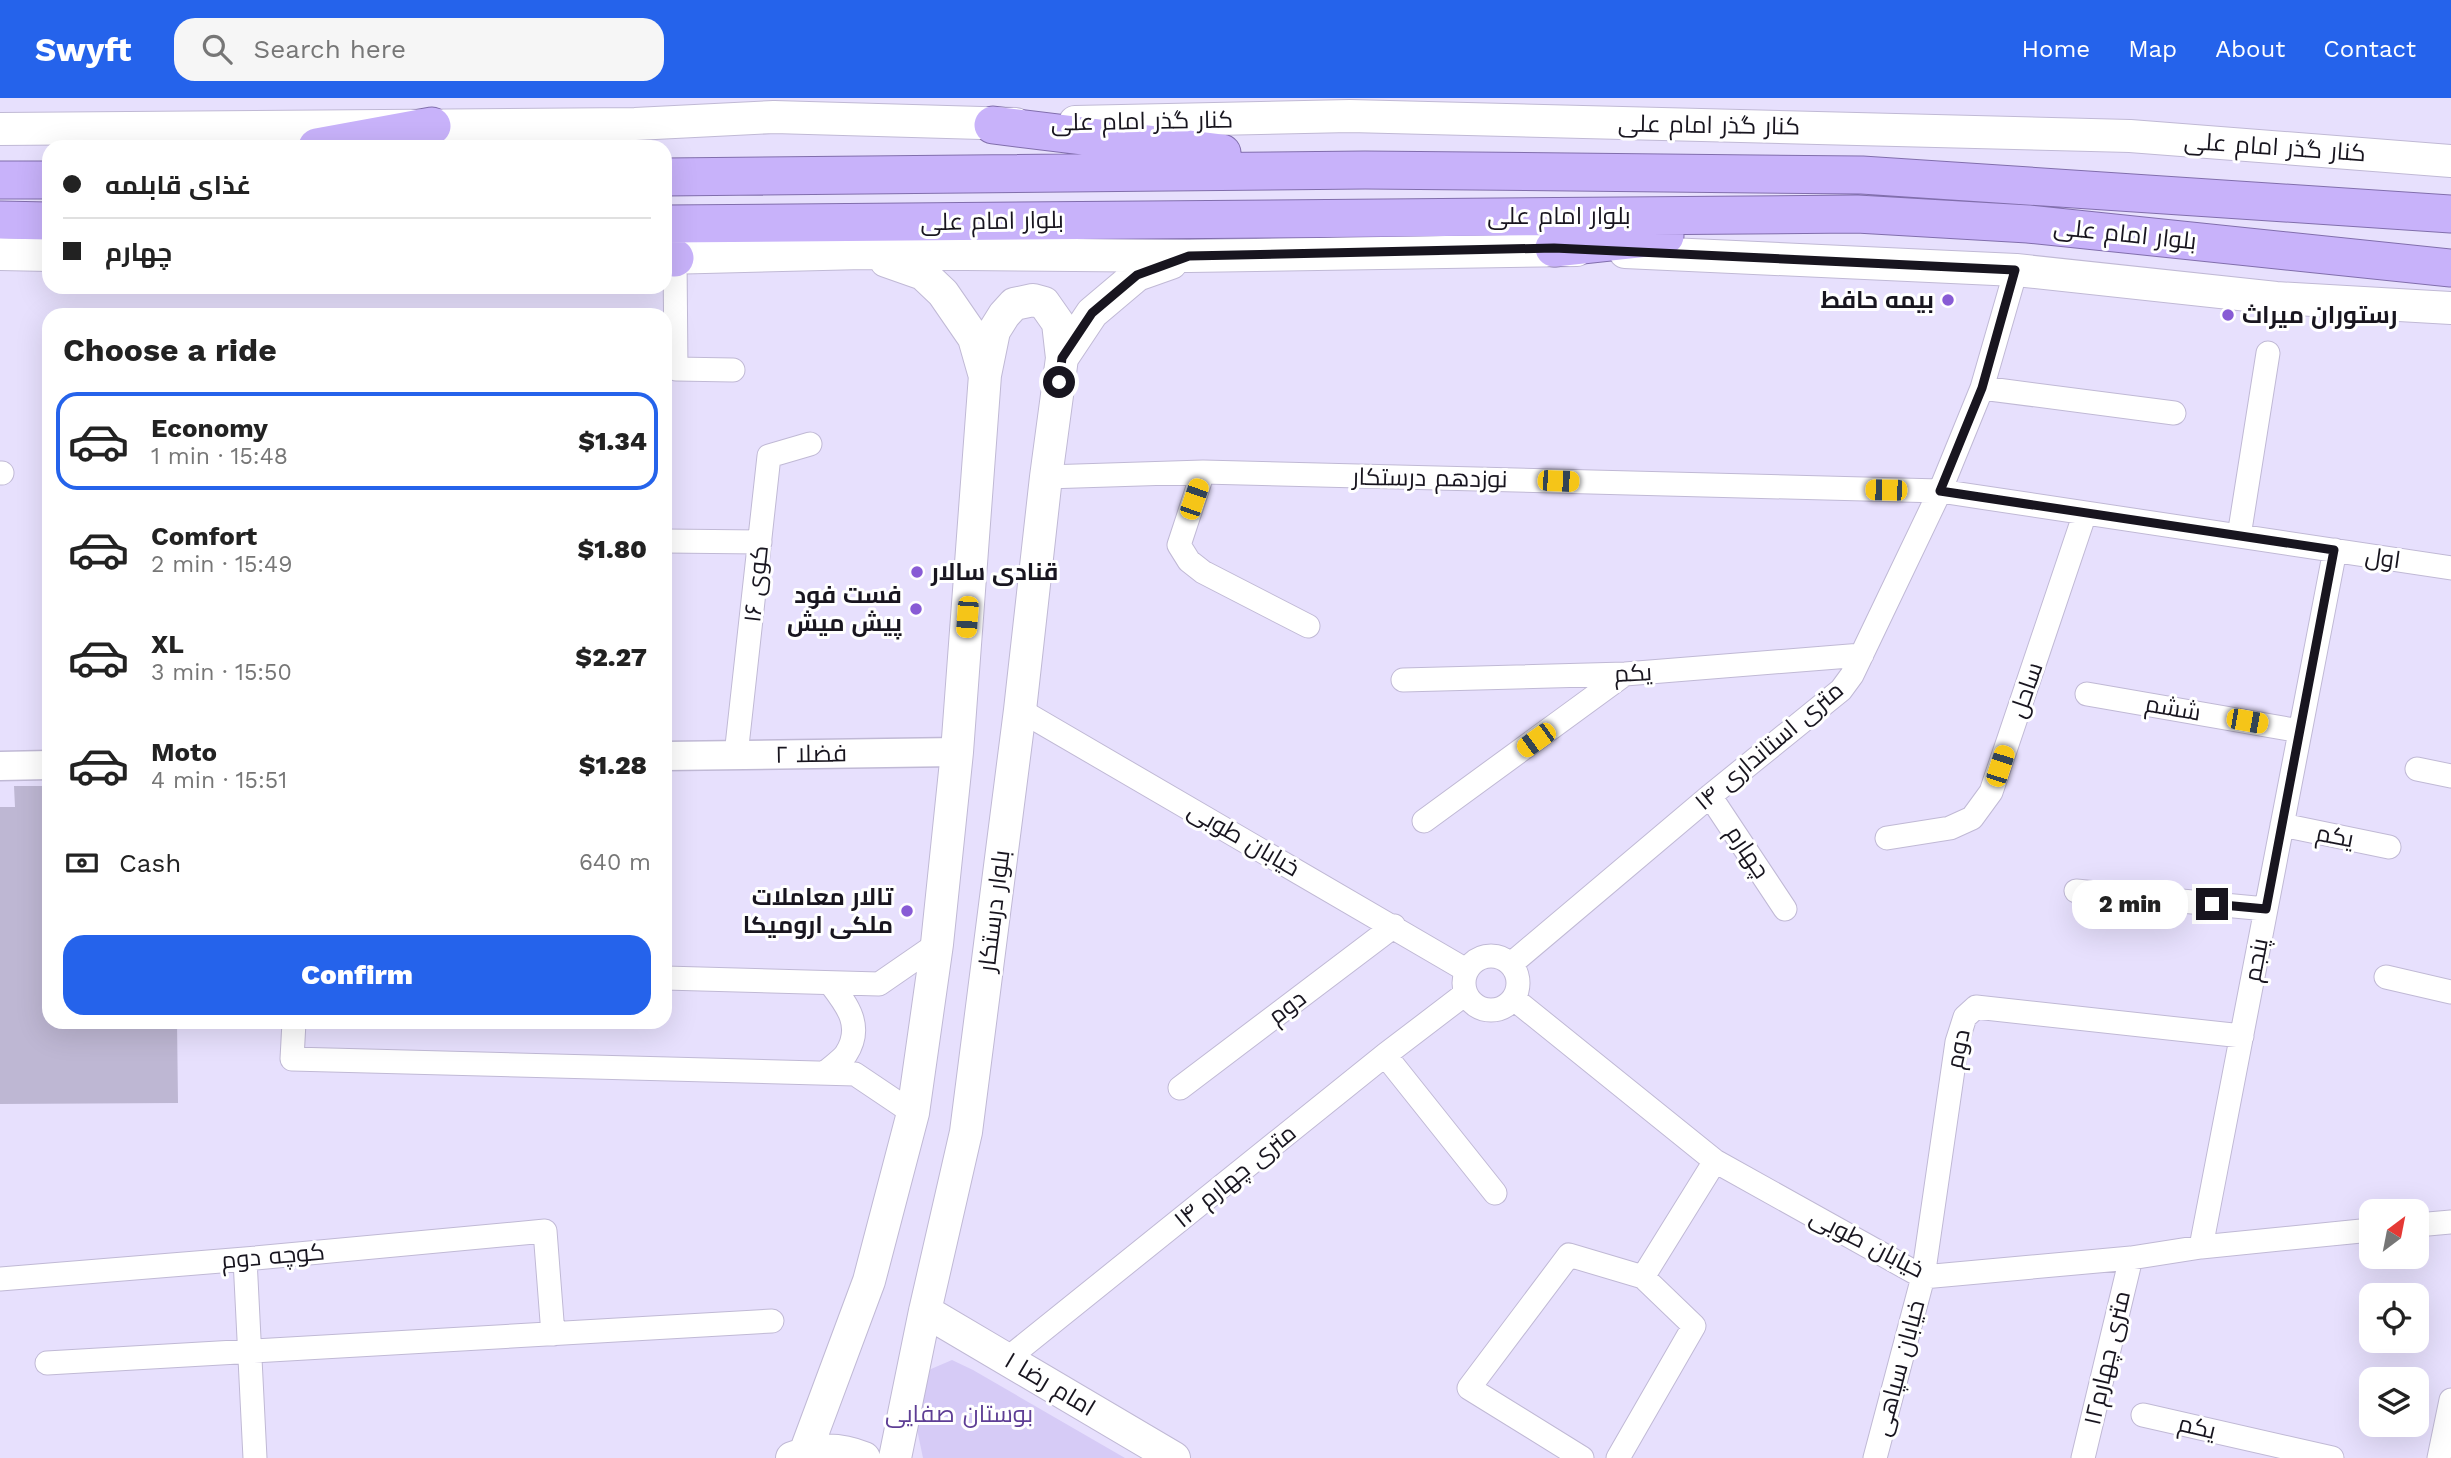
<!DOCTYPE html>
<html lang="en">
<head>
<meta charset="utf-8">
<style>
  :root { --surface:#fff; --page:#f6f6f6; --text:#222; --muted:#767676; --line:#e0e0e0; --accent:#2563eb }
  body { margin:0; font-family:"Work Sans",Cairo,sans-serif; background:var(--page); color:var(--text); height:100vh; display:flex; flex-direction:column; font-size:26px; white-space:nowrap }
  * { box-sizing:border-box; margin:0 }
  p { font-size:23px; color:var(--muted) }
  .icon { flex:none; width:38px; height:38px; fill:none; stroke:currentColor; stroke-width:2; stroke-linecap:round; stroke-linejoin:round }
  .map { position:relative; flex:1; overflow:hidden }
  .sheet { position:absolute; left:42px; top:210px; width:630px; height:721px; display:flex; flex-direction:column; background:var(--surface); border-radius:21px; box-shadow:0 7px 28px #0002 }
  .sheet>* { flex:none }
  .hud { position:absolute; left:42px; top:42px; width:630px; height:154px; border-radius:21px; box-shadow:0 7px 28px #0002; display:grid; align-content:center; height:154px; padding:0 21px; background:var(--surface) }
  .needle { width:46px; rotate:32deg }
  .controls { position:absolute; left:2359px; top:1101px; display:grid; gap:14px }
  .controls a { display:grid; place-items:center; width:70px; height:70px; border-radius:14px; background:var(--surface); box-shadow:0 7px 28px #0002; font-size:35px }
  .end { position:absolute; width:32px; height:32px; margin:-16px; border:9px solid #18151f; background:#fff; box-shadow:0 0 0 4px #fff }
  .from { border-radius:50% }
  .bubble { position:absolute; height:49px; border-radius:21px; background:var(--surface); box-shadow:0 7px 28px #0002; font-size:23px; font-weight:800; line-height:49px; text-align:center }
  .car { position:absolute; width:21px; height:42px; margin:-21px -10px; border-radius:9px; box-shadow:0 0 5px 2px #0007; background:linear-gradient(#f5c518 24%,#345 0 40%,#f5c518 0 76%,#345 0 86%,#f5c518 0) }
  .hud b { display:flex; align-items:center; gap:24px; height:66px; font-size:26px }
  .hud b+b { border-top:2px solid var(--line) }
  .hud i { width:18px; height:18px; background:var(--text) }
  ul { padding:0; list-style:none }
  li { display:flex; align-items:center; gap:21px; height:98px; margin:0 14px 10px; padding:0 7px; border:4px solid transparent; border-radius:21px }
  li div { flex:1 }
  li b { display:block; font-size:26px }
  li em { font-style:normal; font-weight:800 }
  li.selected { border-color:var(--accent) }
  li>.icon { width:63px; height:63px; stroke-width:1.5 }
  h2 { padding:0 21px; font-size:32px; line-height:84px }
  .pay { display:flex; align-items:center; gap:18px; height:77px; padding:0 21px; font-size:26px }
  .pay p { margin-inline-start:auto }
  .primary-button { display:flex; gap:14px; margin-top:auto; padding:14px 21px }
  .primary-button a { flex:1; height:80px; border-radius:21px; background:var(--accent); color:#fff; font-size:28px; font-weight:800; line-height:80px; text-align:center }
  header { display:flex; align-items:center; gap:42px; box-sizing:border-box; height:98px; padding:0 35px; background:var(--accent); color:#fff }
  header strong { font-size:33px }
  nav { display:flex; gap:38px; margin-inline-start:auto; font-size:24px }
  .search { width:490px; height:63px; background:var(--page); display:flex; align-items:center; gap:18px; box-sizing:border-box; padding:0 24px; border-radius:21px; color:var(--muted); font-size:26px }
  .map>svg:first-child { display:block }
</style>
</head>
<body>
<header>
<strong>Swyft</strong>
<div class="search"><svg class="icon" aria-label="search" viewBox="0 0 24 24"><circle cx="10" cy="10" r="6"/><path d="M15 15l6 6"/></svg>Search here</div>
<nav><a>Home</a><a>Map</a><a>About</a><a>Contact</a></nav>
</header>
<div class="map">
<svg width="2451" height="1360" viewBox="0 0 2451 1360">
  <rect width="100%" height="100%" fill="#e7e0fd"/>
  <path fill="#d6cbf6" d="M952 1262 973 1272 1125 1360H923L915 1322 918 1283 931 1271Z"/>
  <path fill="#beb7d3" d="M14 688H49V924H177L178 1005 0 1006V709H15Z"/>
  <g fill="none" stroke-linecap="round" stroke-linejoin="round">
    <defs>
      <path id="minor" d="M675 160 676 271 733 272
        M1982 290 2174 315
        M1203 374 1179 447 1189 463 1203 474 1308 528
        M0 375H2
        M1046 379 1203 374 1940 393 2451 470
        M2239 438 2268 255
        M665 443 760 444
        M1403 582 1625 576 1862 557
        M2087 596 2300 633
        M1020 612 1466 872
        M736 657 769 358 810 346
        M2417 671 2451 678
        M1710 698 1785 811
        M1424 723 1625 576
        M2282 727 2389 749
        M1887 740 1950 730 1972 720 1991 694 2085 415
        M2076 793 2266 811
        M1464 885a27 27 0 1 1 54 0a27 27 0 1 1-54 0Z
        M1511 866 1710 698 1841 592 1852 577 1940 393 1982 290 2016 172
        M2386 879 2451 894
        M665 880 879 886 937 846
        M1514 901 1715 1063 1923 1179 2131 1160 2201 1149 2371 1132
        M294 924 292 961 855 976 913 1015
        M1385 957 1495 1095
        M825 975C831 969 841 963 846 956 864 928 847 907 830 885
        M1180 990 1394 828
        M2417 1127 2451 1124
        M2201 1149 2335 452
        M245 1161 255 1360
        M1643 1179 1715 1063
        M0 1181 245 1161 545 1133 553 1236
        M1007 1261 1385 957 1465 896
        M47 1265 772 1223
        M2143 1317 2332 1360
        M1582 1360 1469 1290 1569 1157 1643 1179 1694 1228 1618 1360
        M1875 1360 1923 1179 1957 944 1965 919 1976 909 2242 938
        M2083 1360 2131 1160
        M2439 1360 2451 1302"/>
      <path id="tertiary" d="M665 658 957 654
        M0 668 49 667"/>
      <path id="secondary" d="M1075 24 1350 18 2130 38 2451 63
        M0 31 635 26 774 19 1016 26
        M1625 154 2016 172 2276 200 2451 210
        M0 156 49 157
        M665 160 863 155 1189 158 1577 152
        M886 163 923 176 943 195 974 240 984 275
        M1062 260 1092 215 1137 177 1171 165
        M925 1213 1174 1360
        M805 1355 869 1183 913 1015 937 846 957 654 985 277 994 233 1004 217 1014 206 1033 202 1044 205 1058 225 1062 260 1046 379 1020 612 966 1034 925 1213 895 1360
        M792 1360C816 1350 840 1350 864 1360"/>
      <path id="trunk" d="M993 27 1222 55
        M317 49 432 28
        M665 79 1365 72 1862 77 2451 116
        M0 82H49
        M0 122 49 123
        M665 126 1857 116 2028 126 2451 170
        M1554 150 1665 138
        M665 159 675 160"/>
    </defs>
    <use href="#minor" stroke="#c0b9d5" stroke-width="25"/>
    <use href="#tertiary" stroke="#c0b9d5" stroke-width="31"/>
    <use href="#secondary" stroke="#c0b9d5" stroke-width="34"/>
    <use href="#trunk" stroke="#816eac" stroke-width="39"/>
    <use href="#minor" stroke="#fff" stroke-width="23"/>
    <use href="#tertiary" stroke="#fff" stroke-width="28"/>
    <use href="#secondary" stroke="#fff" stroke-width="32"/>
    <use href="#trunk" stroke="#c8b2fa" stroke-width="37"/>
  </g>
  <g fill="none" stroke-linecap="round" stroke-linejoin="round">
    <path stroke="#18151f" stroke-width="9" d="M1059 284 1062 260 1092 215 1137 177 1189 158 1554 150 2015 172 1982 290 1940 393 2334 452 2266 811 2212 806"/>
  </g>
  <g fill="#885bd5" stroke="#fff" stroke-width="2.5">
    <circle cx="1948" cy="202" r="7"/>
    <circle cx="2228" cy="217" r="7"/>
    <circle cx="917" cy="474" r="7"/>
    <circle cx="916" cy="511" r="7"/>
    <circle cx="907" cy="813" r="7"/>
  </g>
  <g text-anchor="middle" stroke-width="6" stroke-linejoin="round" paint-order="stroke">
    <g font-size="24" fill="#18151f" stroke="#fff">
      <text transform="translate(1142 23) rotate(-1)" y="8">کنار گذر امام علی</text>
      <text transform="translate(1709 27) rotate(1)" y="8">کنار گذر امام علی</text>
      <text transform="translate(2275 49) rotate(4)" y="8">کنار گذر امام علی</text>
      <text x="1559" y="126">بلوار امام علی</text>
      <text transform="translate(992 123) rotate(-1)" y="8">بلوار امام علی</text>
      <text transform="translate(2125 136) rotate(6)" y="8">بلوار امام علی</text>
      <text transform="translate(1430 380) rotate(1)" y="8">نوزدهم درستکار</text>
      <text transform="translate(2383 460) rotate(8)" y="8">اول</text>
      <text transform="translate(756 486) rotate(-84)" y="8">کوی ۱۶</text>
      <text transform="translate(1633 575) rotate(-3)" y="8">یکم</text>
      <text transform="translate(2026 592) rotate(-71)" y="8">ساحل</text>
      <text transform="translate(2173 610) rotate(10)" y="8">ششم</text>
      <text transform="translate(1769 648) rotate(-40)" y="8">۱۴ متری استانداری</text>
      <text transform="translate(811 656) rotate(-1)" y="8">فضلا ۲</text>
      <text transform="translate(2335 738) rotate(11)" y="8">یکم</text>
      <text transform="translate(1244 741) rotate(30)" y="8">خیابان طوبی</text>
      <text transform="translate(1748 754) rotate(56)" y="8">چهارم</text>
      <text transform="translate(994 813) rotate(-83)" y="8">بلوار درستکار</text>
      <text transform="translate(2256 862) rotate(-79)" y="8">پنجم</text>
      <text transform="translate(1287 909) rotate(-37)" y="8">دوم</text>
      <text transform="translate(1958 951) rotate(-78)" y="8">دوم</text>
      <text transform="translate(1235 1078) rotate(-39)" y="8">۱۴ متری چهارم</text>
      <text transform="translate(1867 1145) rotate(27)" y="8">خیابان طوبی</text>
      <text transform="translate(273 1158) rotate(-5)" y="8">کوچه دوم</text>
      <text transform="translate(2107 1260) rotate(-77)" y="8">۱۲متری چهارم</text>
      <text transform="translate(1899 1270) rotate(-75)" y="8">خیابان سپاهی</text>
      <text transform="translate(1050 1286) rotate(31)" y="8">امام رضا ۱</text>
      <text transform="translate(2197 1329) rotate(13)" y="8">یکم</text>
    </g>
    <g font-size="24" font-weight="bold" fill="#18151f" stroke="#fff" text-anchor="end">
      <text x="1934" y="210">بیمه حافط</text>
      <text x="2242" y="225" text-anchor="start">رستوران میراث</text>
      <text x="931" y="482" text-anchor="start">قنادی سالار</text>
      <text x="902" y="505">فست فود<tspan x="902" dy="28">پیش میش</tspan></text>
      <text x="893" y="807">تالار معاملات<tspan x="893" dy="28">ملکی ارومیکا</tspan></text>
    </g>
    <g font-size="24" fill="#5e3e95" stroke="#fff">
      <text x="959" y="1324">بوستان صفایی</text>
    </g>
  </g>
</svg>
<div class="controls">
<a><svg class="needle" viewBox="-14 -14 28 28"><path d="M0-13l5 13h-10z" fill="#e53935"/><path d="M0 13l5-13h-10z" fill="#767676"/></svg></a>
<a><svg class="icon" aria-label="locate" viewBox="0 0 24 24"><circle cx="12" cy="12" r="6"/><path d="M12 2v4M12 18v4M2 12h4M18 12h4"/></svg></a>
<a><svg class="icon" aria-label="layers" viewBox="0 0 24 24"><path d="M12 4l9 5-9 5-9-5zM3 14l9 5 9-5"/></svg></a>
</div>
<i class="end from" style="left:1059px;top:284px"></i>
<i class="end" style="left:2212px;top:806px"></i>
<div class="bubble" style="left:2072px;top:782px;width:116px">2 min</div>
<i class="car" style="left:1558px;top:383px;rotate:92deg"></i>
<i class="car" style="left:1886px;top:392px;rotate:271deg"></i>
<i class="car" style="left:1194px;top:401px;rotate:19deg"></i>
<i class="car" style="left:967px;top:519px;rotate:184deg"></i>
<i class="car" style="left:2247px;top:623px;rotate:100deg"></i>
<i class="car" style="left:1536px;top:642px;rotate:234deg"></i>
<i class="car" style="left:2000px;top:668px;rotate:18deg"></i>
<div class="hud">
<b><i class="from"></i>غذای قابلمه</b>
<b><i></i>چهارم</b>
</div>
<section class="sheet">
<h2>Choose a ride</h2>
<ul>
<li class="selected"><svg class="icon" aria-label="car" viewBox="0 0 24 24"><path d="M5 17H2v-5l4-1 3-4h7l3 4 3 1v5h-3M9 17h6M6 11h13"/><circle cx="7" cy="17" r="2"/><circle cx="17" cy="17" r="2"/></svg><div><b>Economy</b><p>1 min · 15:48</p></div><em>$1.34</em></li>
<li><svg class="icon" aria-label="car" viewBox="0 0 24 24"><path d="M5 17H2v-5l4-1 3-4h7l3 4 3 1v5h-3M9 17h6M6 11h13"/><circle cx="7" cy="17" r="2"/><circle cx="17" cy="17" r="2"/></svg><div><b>Comfort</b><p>2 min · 15:49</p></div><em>$1.80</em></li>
<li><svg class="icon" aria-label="car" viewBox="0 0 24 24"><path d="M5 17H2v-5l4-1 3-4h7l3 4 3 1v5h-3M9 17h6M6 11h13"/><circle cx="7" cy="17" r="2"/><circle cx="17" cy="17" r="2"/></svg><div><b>XL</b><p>3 min · 15:50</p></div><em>$2.27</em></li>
<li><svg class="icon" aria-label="car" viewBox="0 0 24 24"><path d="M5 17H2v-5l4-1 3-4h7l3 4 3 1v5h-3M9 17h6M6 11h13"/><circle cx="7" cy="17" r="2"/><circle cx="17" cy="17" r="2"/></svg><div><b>Moto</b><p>4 min · 15:51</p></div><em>$1.28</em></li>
</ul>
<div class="pay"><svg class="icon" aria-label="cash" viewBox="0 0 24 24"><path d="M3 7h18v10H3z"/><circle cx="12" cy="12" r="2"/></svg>Cash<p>640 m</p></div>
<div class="primary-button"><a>Confirm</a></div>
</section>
</div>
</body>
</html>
